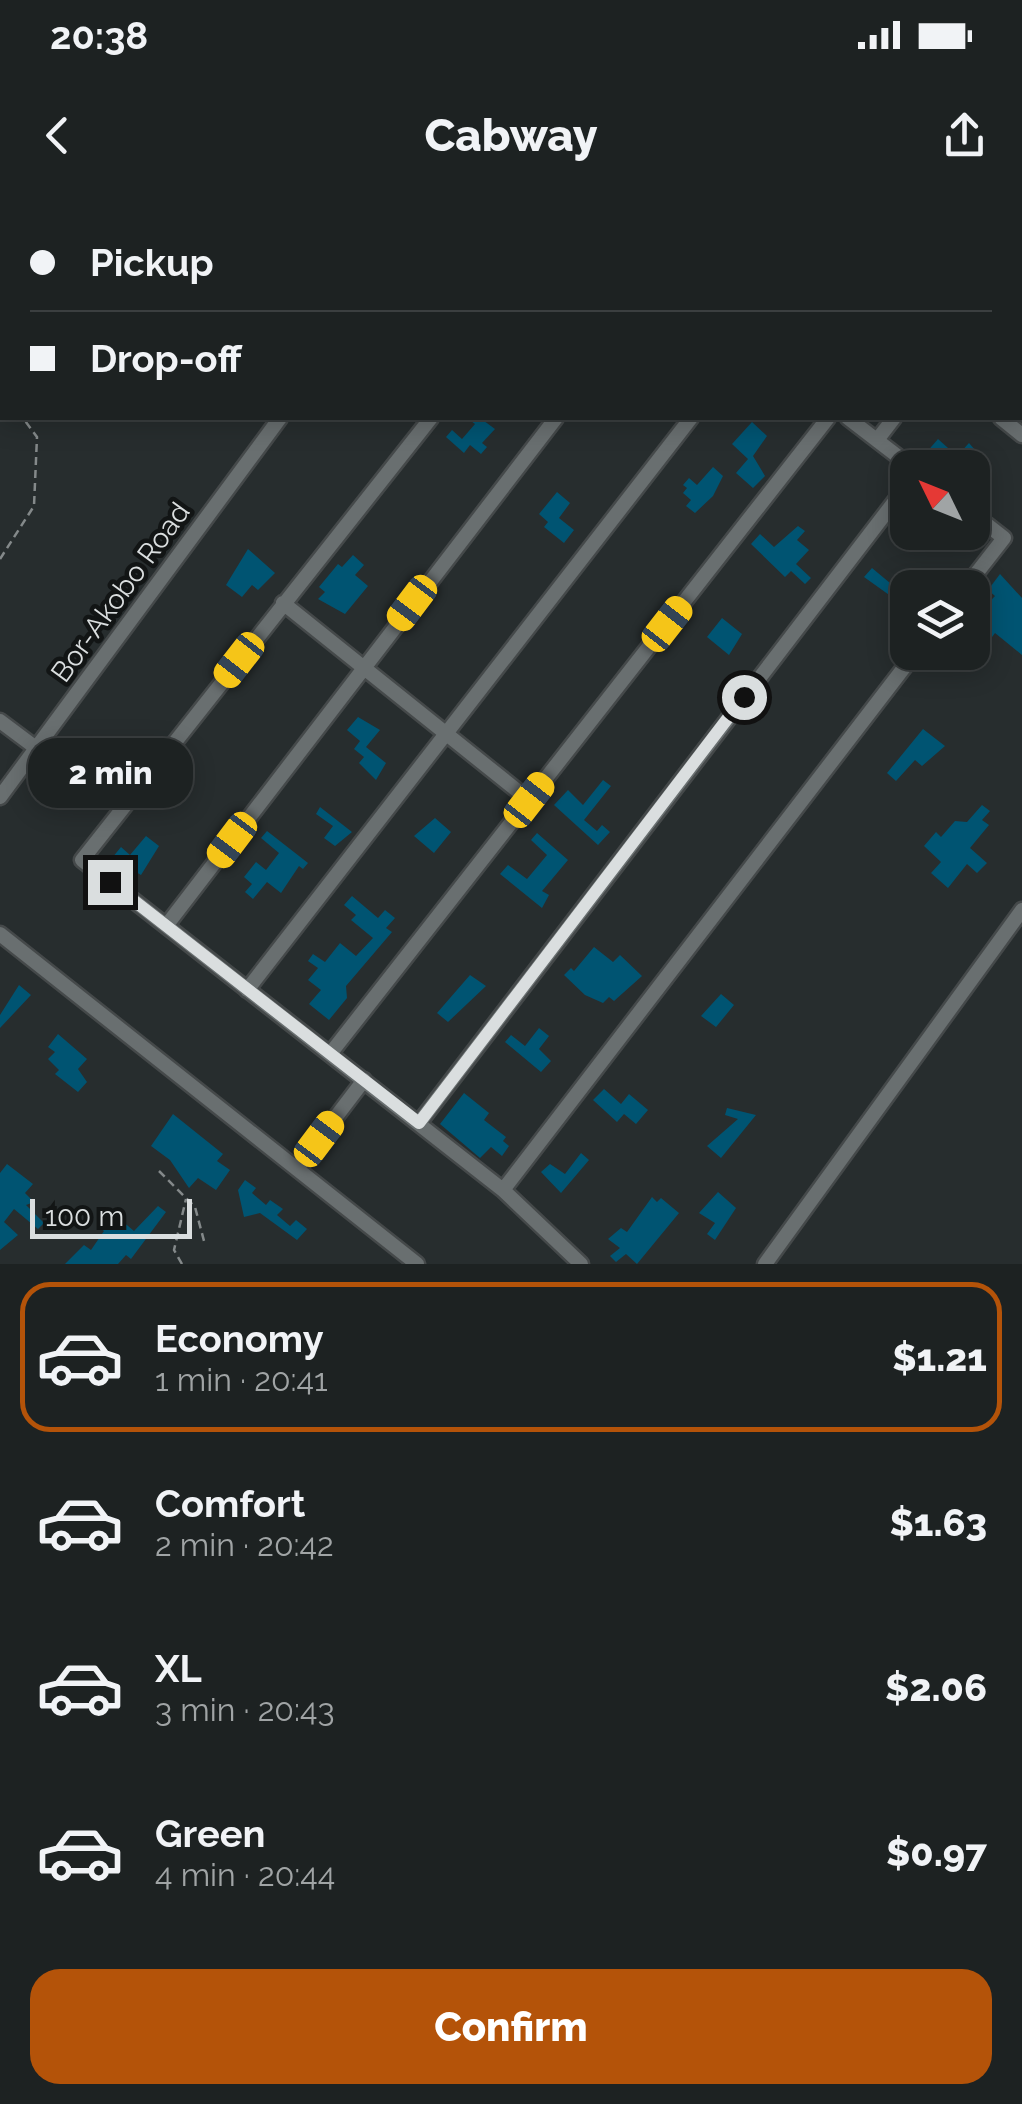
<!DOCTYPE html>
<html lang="en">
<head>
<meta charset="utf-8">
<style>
  :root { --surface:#1d2222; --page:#2a2f2f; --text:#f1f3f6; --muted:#a0a4a5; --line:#3b3f40; --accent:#b45309 }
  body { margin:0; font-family:Raleway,sans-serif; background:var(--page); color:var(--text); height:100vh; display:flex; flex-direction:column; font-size:38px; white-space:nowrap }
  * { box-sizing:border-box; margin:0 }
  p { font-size:32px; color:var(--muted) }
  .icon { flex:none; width:55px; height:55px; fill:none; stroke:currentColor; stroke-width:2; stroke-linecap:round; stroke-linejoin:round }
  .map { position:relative; height:1064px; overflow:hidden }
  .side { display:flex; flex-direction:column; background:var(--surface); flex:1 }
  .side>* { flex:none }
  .guide { position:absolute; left:0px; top:0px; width:1022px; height:220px; box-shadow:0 5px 25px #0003,0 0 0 2px var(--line); display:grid; align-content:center; height:220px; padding:0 30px; background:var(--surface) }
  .needle { width:65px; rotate:313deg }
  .tools { position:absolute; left:890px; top:250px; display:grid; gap:20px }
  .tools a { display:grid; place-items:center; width:100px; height:100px; border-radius:20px; background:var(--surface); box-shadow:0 5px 25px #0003,0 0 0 2px var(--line); font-size:50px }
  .scale { position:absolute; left:30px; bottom:25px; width:162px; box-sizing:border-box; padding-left:10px; border:5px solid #dadedf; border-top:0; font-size:28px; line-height:35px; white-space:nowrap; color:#dadedf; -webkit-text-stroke:8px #121515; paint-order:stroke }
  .end { position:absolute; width:45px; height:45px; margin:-22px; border:12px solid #dadedf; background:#111; box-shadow:0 0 0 5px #111 }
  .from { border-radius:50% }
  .bubble { position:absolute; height:70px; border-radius:30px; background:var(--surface); box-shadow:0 5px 25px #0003,0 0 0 2px var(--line); font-size:32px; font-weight:800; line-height:70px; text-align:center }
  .car { position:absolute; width:30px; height:60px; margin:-30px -15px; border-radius:12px; box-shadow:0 0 8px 2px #0007; background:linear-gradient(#f5c518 24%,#345 0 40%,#f5c518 0 76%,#345 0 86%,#f5c518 0) }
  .guide b { display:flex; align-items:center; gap:35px; height:95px; font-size:38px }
  .guide b+b { border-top:2px solid var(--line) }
  .guide i { width:25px; height:25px; background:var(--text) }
  ul { padding:18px 0 0; list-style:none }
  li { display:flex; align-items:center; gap:30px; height:150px; margin:0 20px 15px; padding:0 10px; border:5px solid transparent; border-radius:30px }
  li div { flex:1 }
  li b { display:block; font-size:38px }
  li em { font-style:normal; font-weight:800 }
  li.on { border-color:var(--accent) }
  li>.icon { width:90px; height:90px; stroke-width:1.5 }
  .button { display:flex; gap:20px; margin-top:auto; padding:20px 30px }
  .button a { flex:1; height:115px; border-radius:30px; background:var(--accent); color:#fff; font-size:40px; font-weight:800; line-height:115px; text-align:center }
  .status { display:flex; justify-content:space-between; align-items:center; height:70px; padding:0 50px; background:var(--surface); direction:ltr }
  .status svg { height:28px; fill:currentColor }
  header { display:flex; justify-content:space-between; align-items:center; height:130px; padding:0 30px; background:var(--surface); font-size:45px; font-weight:800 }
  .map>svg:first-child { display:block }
</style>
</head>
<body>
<div class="status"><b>20:38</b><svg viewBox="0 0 49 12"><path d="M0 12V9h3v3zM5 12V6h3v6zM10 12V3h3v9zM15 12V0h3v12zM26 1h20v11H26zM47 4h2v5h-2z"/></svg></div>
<header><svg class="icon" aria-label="back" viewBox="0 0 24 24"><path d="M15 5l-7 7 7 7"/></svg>Cabway<svg class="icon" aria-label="share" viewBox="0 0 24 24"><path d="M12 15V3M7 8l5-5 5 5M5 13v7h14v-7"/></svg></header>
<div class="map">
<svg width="1022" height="1064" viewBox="0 0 1022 1064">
  <rect width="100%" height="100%" fill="#272d2e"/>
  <path fill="#005472" d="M467 218H480L495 229 482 243 487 247 481 254 470 245 464 253 446 237 452 230 462 239 475 224Z
    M752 222 767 236 753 256 765 276 753 288 736 273 748 259 732 244Z
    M938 239 957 256 969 243 987 264 972 281V268H940L925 254Z
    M713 267 723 276 713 296 695 313 686 306 691 300 683 293 687 288 683 285 689 278 697 285Z
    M557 292 570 303 559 318 574 330 564 343 544 327 548 322 539 314Z
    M798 326 805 331 797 340 809 350 796 364 811 378 805 384 791 371 785 377 751 344 760 334 774 347Z
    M248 349 275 373 258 390 252 385 242 397 226 385Z
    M353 355 364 365 355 375 368 386 345 414 318 399 325 392 319 387 338 364 342 367Z
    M872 368 908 398 900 410 889 401 892 397 864 377Z
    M1000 374 1022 398V455L995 433 984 448 990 454 984 460 979 456 971 465 958 452H972L992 424 980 412 995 396 988 390Z
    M722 418 742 434 729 455 707 437Z
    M358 517 380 530 366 547 386 563 376 580 359 563 364 557 354 549 360 541 347 530Z
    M923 529 945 546 922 566 915 560 896 581 887 573Z
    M104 544 125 559 116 571 119 574 101 596 76 574 85 565 96 575 106 560 98 552Z
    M603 580 611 586 584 620 597 631 602 625 610 632 598 645 554 605 568 590 583 605Z
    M982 605 990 611 982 620 989 625 970 648 987 663 977 673 967 664 948 688 931 673 941 662 924 646 936 632 941 637 955 621 967 622Z
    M320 607 352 632 335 646 324 638 333 626 316 614Z
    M435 618 451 632 434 653 414 636Z
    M267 631 308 663 303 669 299 666 281 693 267 682 253 699 245 692 252 684 244 677 256 662 266 670 279 653 261 638Z
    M537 633 568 660 542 691 549 695 542 708 500 674 508 665 527 679 547 655 531 640Z
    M146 636 159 646 141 675 112 658 121 647 130 655Z
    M352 696 378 718 385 710 395 718 386 728 392 732 346 786 347 798 329 820 309 804 321 790 308 780 318 768 308 761 313 754 325 762 340 743 356 756 373 738 351 720 356 715 344 705Z
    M594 747 613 762 620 755 642 776 614 801 609 797 603 803 585 795 564 775 571 768 574 771Z
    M470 775 486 786 448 822 437 813Z
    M19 785 31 795 0 828V815Z
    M721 794 734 805 716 827 701 816Z
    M539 828 549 836 539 849 551 861 541 872 505 842 511 835 525 846Z
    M58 834 87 859 78 869 87 882 78 892 55 874 59 870 48 859 55 852 48 847Z
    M604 889 621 904 629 894 648 910 636 924 624 914 617 922 593 900Z
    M464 893 489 913 484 920 506 937 503 941 509 946 502 956 491 947 480 958 440 924Z
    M727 908 756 915 721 958 707 946 738 919 725 915Z
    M173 914 223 954 217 961 230 970 216 990 198 978 189 988 170 960 151 946Z
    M581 953 589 960 561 993 541 972 550 964 565 974Z
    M7 964 33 984 25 993 34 1002 26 1005 44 1023 38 1029 14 1009 4 1022 18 1035 0 1050V973Z
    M245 980 256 988 252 993 266 1005 270 1000 283 1009 277 1015 290 1026 296 1020 307 1029 297 1040 260 1013 244 1017 238 990Z
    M718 992 736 1008 715 1040 707 1034 715 1023 699 1013Z
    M652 997 657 1002 661 998 679 1013 637 1064 626 1054 616 1062 610 1056 620 1048 608 1039 621 1028 627 1032Z
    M158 1006 166 1012 131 1059 126 1055 118 1064H65L84 1045 91 1050 104 1031 98 1027 109 1010 134 1031Z"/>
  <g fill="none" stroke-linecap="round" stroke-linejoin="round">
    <defs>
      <path id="minor" d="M731 0 734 2
        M441 2 443 0
        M837 2 840 0
        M431 218 82 660 503 990 581 1064
        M848 218 913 268
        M1001 218 1022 235
        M877 240 894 218
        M965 388 1004 338 972 313
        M283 403 529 600
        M0 521 36 548
        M0 597 280 218
        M166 726 556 218
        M0 734 417 1064
        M247 790 691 218
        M330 854 828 218
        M419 923 908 284
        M297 968 364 880
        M503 990 916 452
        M765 1064 1022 710"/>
    </defs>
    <use href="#minor" stroke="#45494a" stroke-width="19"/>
    <path stroke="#84898a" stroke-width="2.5" stroke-dasharray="8 5" stroke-linecap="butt" d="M263 0 264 2
      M997 0 998 2
      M23 2V0
      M142 2 144 0
      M0 35 2 33
      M1020 85H1022
      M0 195 2 197
      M0 359 34 306 37 237 23 218
      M159 971 195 1007 204 1041
      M182 1064 174 1050 186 999"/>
    <use href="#minor" stroke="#696f70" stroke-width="14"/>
  </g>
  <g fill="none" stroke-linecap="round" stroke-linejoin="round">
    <path stroke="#dadedf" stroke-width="12" d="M110 682 419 923 744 497"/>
  </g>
  <g text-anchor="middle" stroke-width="9" stroke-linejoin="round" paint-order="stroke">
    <g font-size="28" fill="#dadedf" stroke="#121515">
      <text transform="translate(120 392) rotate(-54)" y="10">Bor-Akobo Road</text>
    </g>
  </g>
</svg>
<div class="tools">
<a><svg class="needle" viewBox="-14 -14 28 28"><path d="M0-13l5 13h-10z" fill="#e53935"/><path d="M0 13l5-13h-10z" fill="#a0a4a5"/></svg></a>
<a><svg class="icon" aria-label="layers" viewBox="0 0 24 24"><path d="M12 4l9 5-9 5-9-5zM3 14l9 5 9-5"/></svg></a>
</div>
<div class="scale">100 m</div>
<i class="end from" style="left:744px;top:497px"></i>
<i class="end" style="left:110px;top:682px"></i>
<div class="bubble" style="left:28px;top:538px;width:165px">2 min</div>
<i class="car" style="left:412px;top:403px;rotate:217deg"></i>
<i class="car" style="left:667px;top:424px;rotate:38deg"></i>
<i class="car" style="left:239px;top:460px;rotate:218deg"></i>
<i class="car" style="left:529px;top:600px;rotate:38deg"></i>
<i class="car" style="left:232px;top:640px;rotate:217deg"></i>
<i class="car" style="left:319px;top:939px;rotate:37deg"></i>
<div class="guide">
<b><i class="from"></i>Pickup</b>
<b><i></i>Drop-off</b>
</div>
</div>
<section class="side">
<ul>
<li class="on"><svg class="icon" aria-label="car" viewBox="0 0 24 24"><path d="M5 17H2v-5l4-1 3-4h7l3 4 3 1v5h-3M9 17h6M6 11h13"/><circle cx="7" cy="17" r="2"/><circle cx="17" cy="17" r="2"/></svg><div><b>Economy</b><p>1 min · 20:41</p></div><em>$1.21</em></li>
<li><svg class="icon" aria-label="car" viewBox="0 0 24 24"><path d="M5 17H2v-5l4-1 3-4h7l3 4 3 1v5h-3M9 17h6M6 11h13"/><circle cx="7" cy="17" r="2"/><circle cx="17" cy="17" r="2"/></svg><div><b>Comfort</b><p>2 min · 20:42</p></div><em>$1.63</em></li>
<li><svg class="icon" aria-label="car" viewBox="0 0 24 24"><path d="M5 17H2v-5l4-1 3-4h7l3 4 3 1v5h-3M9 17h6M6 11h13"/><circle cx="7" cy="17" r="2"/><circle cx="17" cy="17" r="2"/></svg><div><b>XL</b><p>3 min · 20:43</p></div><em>$2.06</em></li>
<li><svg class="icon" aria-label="car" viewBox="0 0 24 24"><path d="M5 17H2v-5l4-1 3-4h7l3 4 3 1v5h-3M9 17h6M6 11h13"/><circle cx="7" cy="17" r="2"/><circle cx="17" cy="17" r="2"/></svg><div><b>Green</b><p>4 min · 20:44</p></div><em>$0.97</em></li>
</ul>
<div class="button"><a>Confirm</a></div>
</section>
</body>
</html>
